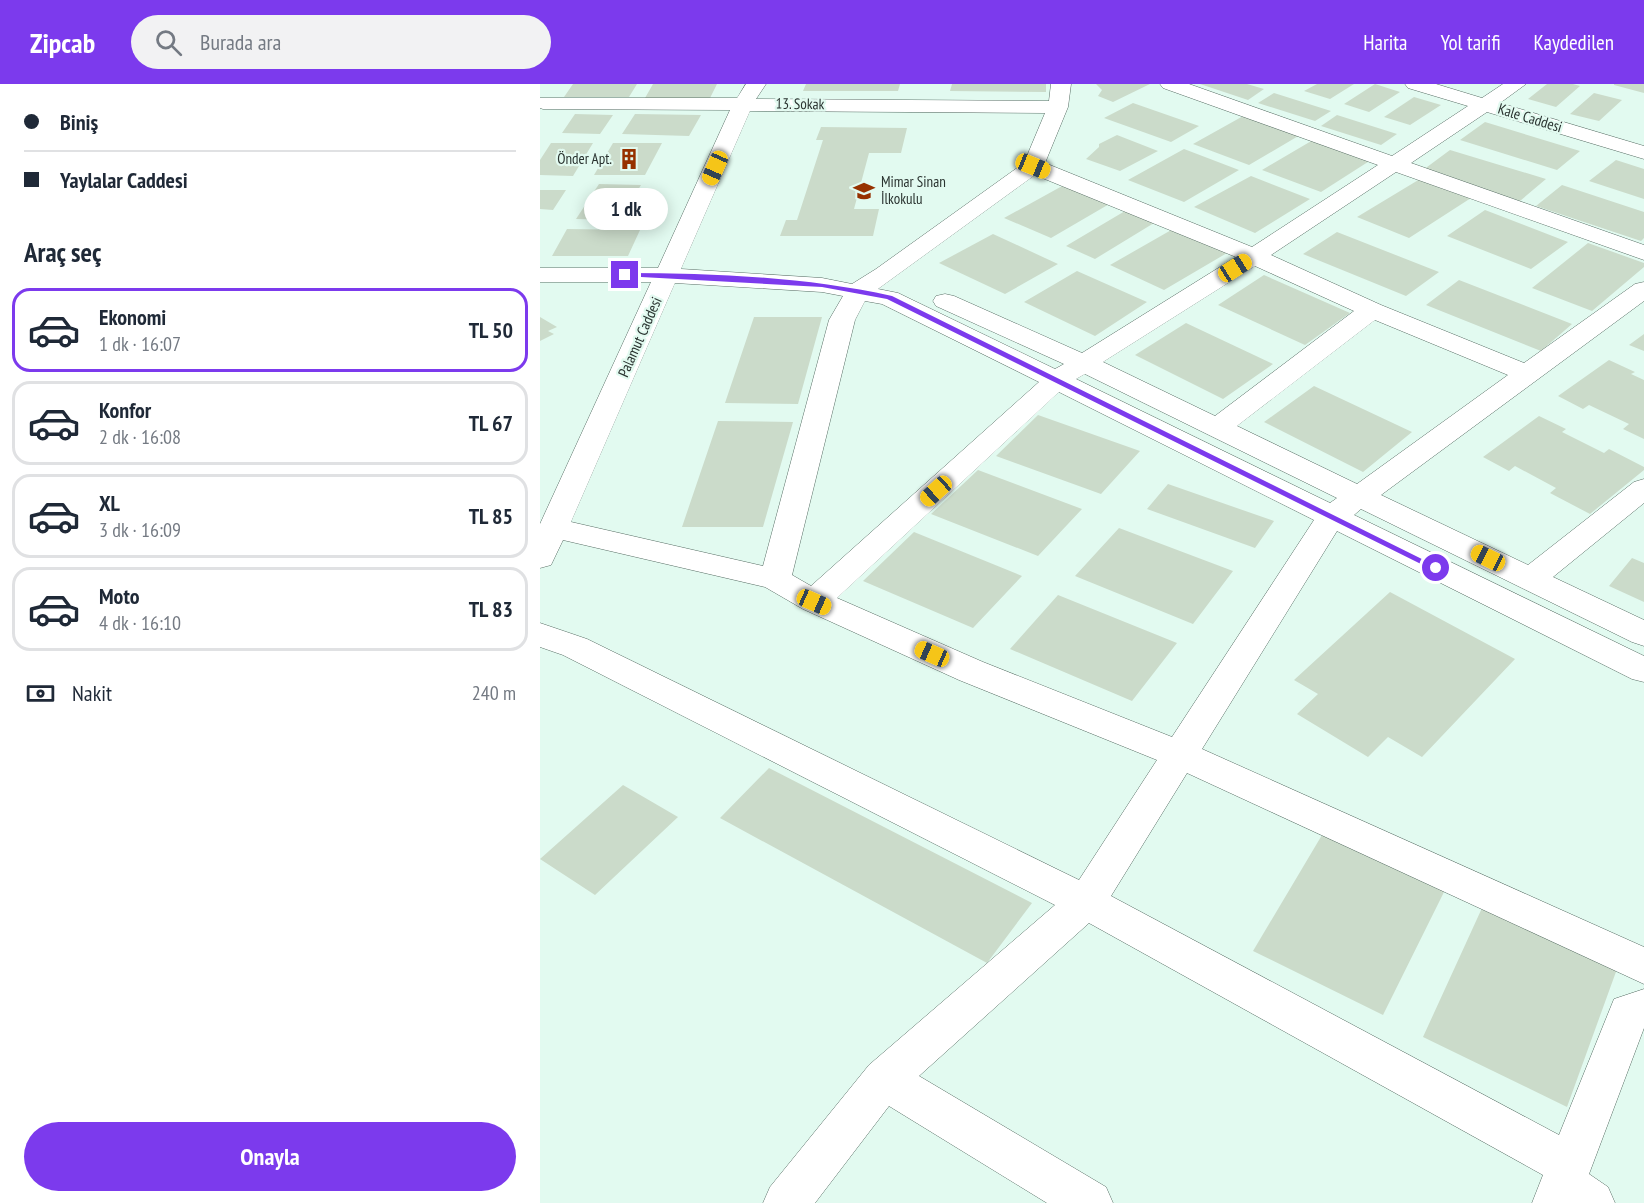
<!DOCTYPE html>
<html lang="tr">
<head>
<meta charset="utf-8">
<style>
  :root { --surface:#fff; --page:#f2f2f3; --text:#1f2937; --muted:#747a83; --line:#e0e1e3; --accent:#7c3aed }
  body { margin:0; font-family:"PT Sans Narrow",sans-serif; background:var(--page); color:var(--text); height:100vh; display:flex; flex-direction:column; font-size:22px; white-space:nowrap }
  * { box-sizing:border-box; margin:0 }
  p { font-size:20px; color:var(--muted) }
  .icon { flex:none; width:33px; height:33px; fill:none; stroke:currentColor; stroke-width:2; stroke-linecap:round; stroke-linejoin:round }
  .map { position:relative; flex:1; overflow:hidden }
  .drawer { display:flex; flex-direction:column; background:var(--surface); width:540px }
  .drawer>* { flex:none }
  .banner { display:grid; align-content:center; height:132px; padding:0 24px; background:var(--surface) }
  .end { position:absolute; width:27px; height:27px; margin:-14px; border:8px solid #7c3aed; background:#fff; box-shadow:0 0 0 3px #fff }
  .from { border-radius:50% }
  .bubble { position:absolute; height:42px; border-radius:21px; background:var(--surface); box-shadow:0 3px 15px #0003; font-size:20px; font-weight:700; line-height:42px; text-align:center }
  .car { position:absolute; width:18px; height:36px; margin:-18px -9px; border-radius:8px; box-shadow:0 0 4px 2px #0007; background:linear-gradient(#f5c518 24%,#345 0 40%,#f5c518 0 76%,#345 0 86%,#f5c518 0) }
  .banner b { display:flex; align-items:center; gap:21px; height:57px; font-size:22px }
  .banner b+b { border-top:2px solid var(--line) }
  .banner i { width:15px; height:15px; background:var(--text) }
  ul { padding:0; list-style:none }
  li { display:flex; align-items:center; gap:18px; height:84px; margin:0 12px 9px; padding:0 12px; border:3px solid var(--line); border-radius:18px }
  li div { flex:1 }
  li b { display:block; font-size:22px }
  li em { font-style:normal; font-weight:700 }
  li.on { border-color:var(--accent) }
  li>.icon { width:54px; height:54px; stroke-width:1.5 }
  h2 { padding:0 24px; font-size:27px; line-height:72px }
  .pay { display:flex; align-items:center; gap:15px; height:66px; padding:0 24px; font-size:22px }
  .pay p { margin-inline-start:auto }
  .cta { display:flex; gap:12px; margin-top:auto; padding:12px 24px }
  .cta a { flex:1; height:69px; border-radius:36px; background:var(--accent); color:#fff; font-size:24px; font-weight:700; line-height:69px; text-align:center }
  header { display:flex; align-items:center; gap:36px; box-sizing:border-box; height:84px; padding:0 30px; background:var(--accent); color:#fff }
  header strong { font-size:28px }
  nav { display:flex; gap:33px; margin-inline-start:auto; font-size:21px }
  .search { width:420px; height:54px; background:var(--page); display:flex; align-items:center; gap:15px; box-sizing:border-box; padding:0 21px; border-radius:33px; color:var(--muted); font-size:22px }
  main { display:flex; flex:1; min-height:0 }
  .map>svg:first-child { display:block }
</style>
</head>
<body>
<header>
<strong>Zipcab</strong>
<div class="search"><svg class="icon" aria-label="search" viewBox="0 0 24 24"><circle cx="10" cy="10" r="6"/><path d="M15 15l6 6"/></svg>Burada ara</div>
<nav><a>Harita</a><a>Yol tarifi</a><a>Kaydedilen</a></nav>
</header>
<main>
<section class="drawer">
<div class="banner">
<b><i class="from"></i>Biniş</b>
<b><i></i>Yaylalar Caddesi</b>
</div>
<h2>Araç seç</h2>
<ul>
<li class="on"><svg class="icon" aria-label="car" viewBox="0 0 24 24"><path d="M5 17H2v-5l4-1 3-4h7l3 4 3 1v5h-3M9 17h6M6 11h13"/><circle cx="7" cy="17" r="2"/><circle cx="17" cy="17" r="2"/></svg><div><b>Ekonomi</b><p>1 dk · 16:07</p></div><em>TL 50</em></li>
<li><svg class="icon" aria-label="car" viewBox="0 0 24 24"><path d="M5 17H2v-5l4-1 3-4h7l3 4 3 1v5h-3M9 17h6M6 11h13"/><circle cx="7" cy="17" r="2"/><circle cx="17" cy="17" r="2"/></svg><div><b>Konfor</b><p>2 dk · 16:08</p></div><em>TL 67</em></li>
<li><svg class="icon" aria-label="car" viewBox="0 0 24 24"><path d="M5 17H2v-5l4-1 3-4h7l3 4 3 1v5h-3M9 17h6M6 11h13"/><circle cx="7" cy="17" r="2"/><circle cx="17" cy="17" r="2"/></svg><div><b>XL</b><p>3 dk · 16:09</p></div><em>TL 85</em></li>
<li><svg class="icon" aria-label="car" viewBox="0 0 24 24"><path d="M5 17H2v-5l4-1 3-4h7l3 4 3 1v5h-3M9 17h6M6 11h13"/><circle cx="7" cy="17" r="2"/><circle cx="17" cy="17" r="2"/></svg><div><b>Moto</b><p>4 dk · 16:10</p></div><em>TL 83</em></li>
</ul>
<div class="pay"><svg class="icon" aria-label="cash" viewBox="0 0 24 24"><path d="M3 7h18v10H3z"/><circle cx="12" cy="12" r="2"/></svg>Nakit<p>240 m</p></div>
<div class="cta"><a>Onayla</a></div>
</section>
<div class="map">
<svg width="1104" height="1119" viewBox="0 0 1104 1119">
  <rect width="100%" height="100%" fill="#e2faf0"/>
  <path fill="#cbdbca" d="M33 0H97L89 13H24Z
    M113 0H177L170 14H105Z
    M266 0H360L358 7H263Z
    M412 0H506V8L410 7Z
    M556 0H610L573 18 558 12 562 6Z
    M660 0H707L724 5 708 16Z
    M777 0H814L790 15 764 7Z
    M835 0 860 8 829 28 804 20Z
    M1007 0H1033L1040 2 1016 23 988 15Z
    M1074 0H1104V9L1074 1Z
    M734 9 791 27 775 37 718 19Z
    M1054 9 1082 16 1059 37 1030 30Z
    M874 13 901 21 870 41 844 33Z
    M593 19 659 42 631 58 564 34Z
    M35 30 73 31 60 50 22 49Z
    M95 30 161 31 149 52 82 50Z
    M705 31 760 51 709 81 653 60Z
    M797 31 857 50 841 61 781 42Z
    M945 38 1040 67 1017 86 920 56Z
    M281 43 367 44 361 69H329L314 125H339L333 152H240L246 136H257L283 56H276Z
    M577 51 618 67 580 87 546 75 559 63V60Z
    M773 56 831 76 781 108 722 86Z
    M11 59H53L33 92 0 91V76Z
    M73 59H122L105 91H54Z
    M644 65 699 86 644 118 588 96Z
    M910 66 1006 95 980 117 883 86Z
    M1076 76 1104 85V115L1049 97Z
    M711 92 770 115 715 149 654 123Z
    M880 95 931 114 869 154 817 133Z
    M59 100 101 101 80 136 36 135Z
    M524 101 571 119 511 154 464 134Z
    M1022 101 1104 128V154L1101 157 996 122Z
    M0 106H26L13 126 0 125Z
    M945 126 1028 158 991 185 907 152Z
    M585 127 614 139 555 175 526 162Z
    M27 145 100 146 88 172H12Z
    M633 145 687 169 624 206 570 181Z
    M797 148 899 188 866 212 763 170Z
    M453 150 518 180 465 210 399 179Z
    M1048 159 1104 179V183L1052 227 992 204Z
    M537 187 607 218 555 252 484 218Z
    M724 191 810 229 765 261 678 221Z
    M919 196 1032 240 1001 267 886 221Z
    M0 233 17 243 8 247 14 250 0 257Z
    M214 233H282L258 320 185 319Z
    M646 239 733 280 683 315 595 271Z
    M1104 250V267L1089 261Z
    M1069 276 1095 288 1091 290 1104 296V355L1083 345 1089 340 1049 321 1043 325 1018 312Z
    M774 302 872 348 823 388 724 338Z
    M498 331 600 367 561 410 456 372Z
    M999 332 1026 345 1022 348 1064 369 1069 365 1104 383V386L1050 430 1010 409 1016 404 975 382 969 387 943 373Z
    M178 337 253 338 223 443H142Z
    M438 386 542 425 498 472 391 430Z
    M628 400 734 437 715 464 607 425Z
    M579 444 693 487 653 540 535 492Z
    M374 448 482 492 433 544 323 497Z
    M1092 474 1104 479V518L1069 502Z
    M850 508 975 575 882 673 848 653 828 673 757 630 778 610 754 596Z
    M518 511 637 559 592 617 470 565Z
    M229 684 492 819 447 879 180 734Z
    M83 701 138 733 55 811 0 775Z
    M782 751 905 806 843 931 713 867Z
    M942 824 1077 885 1027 1023 883 953Z"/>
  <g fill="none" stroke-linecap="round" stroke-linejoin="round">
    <defs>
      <path id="minor" d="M206 0H226L216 15 509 17 511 0H531L528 23 505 79 712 163 838 81 623 4 620 0H649L852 72 928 22 868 4 865 0H896L942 14 963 0H986L960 19 1104 62V75L947 28 871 79 1104 161V176L856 88 731 171 841 221 984 279 1095 200 1104 198V217L841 411 988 481 1094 398 1104 395V419L1013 493 1104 536V562L1092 558 821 425 814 431 1104 572V598L1092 595 797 447 662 665 1104 863V900L647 689 571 812 1019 1051 1074 915 1104 905V944L1049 1090 1068 1103 1075 1119H992L1003 1091 549 839 379 992 566 1103 573 1119H507L349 1022 275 1119H223L230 1103 329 981 515 821 23 571 0 563V539L47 555 539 796 617 676 419 596 263 525 225 503 23 456 11 481 0 484V440L111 198H0V184H118L190 26 3 25 0 24V14H197ZM210 27 505 29 484 79 336 185 312 200 282 194 141 185ZM495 91 696 173 542 269 414 212 405 210 396 212 393 217 396 222 524 280 515 285 358 209 338 205ZM715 182 814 227 675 332 563 278ZM135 199 282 208 303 212 289 236 223 482 31 438ZM325 217 342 220 499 298 271 502 252 491 315 236ZM835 236 968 291 817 400 697 342ZM545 290 797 414 790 419 536 295ZM519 308 774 436 632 653 443 578 297 514Z"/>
    </defs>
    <use href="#minor" stroke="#586e65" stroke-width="1"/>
    <use href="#minor" fill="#fff" fill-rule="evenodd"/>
  </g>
  <path fill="#7c3aed" d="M85 189C174 189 265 193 352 212L900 484 893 486 347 215 282 203 83 192Z"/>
  <defs>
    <symbol id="building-bare" viewBox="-9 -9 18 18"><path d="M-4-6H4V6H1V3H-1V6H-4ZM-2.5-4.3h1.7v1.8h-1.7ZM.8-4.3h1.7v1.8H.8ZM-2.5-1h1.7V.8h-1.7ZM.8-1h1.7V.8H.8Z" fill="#963100" stroke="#e2faf0" stroke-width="2.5" paint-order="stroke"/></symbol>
    <symbol id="school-bare" viewBox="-9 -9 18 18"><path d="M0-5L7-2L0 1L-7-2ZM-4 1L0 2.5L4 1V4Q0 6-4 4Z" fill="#963100" stroke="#e2faf0" stroke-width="2.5" paint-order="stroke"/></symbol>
  </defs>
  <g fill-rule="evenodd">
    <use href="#building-bare" x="74" y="60" width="30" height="30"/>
    <use href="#school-bare" x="309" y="92" width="30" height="30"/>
  </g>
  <g text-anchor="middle" stroke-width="4.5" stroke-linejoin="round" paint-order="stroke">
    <g font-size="15" fill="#2a3330" stroke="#e2faf0">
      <text transform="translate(260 20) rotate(1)" y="5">13. Sokak</text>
      <text transform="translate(990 34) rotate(17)" y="5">Kale Caddesi</text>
      <text transform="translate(100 253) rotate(-66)" y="5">Palamut Caddesi</text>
    </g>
    <g font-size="15" fill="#2a3330" stroke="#e2faf0" text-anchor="end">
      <text x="72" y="80">Önder Apt.</text>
      <text x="341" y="103" text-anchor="start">Mimar Sinan<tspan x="341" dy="17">İlkokulu</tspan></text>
    </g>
  </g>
</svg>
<i class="end from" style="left:896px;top:484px"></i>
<i class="end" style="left:85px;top:191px"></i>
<div class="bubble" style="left:44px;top:104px;width:84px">1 dk</div>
<i class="car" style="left:493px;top:82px;rotate:112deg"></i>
<i class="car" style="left:175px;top:84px;rotate:204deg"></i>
<i class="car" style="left:695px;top:184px;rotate:58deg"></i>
<i class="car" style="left:396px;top:407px;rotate:228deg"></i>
<i class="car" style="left:948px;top:474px;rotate:296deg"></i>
<i class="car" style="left:274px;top:518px;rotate:114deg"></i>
<i class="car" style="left:392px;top:570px;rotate:294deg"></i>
</div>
</main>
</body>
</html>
